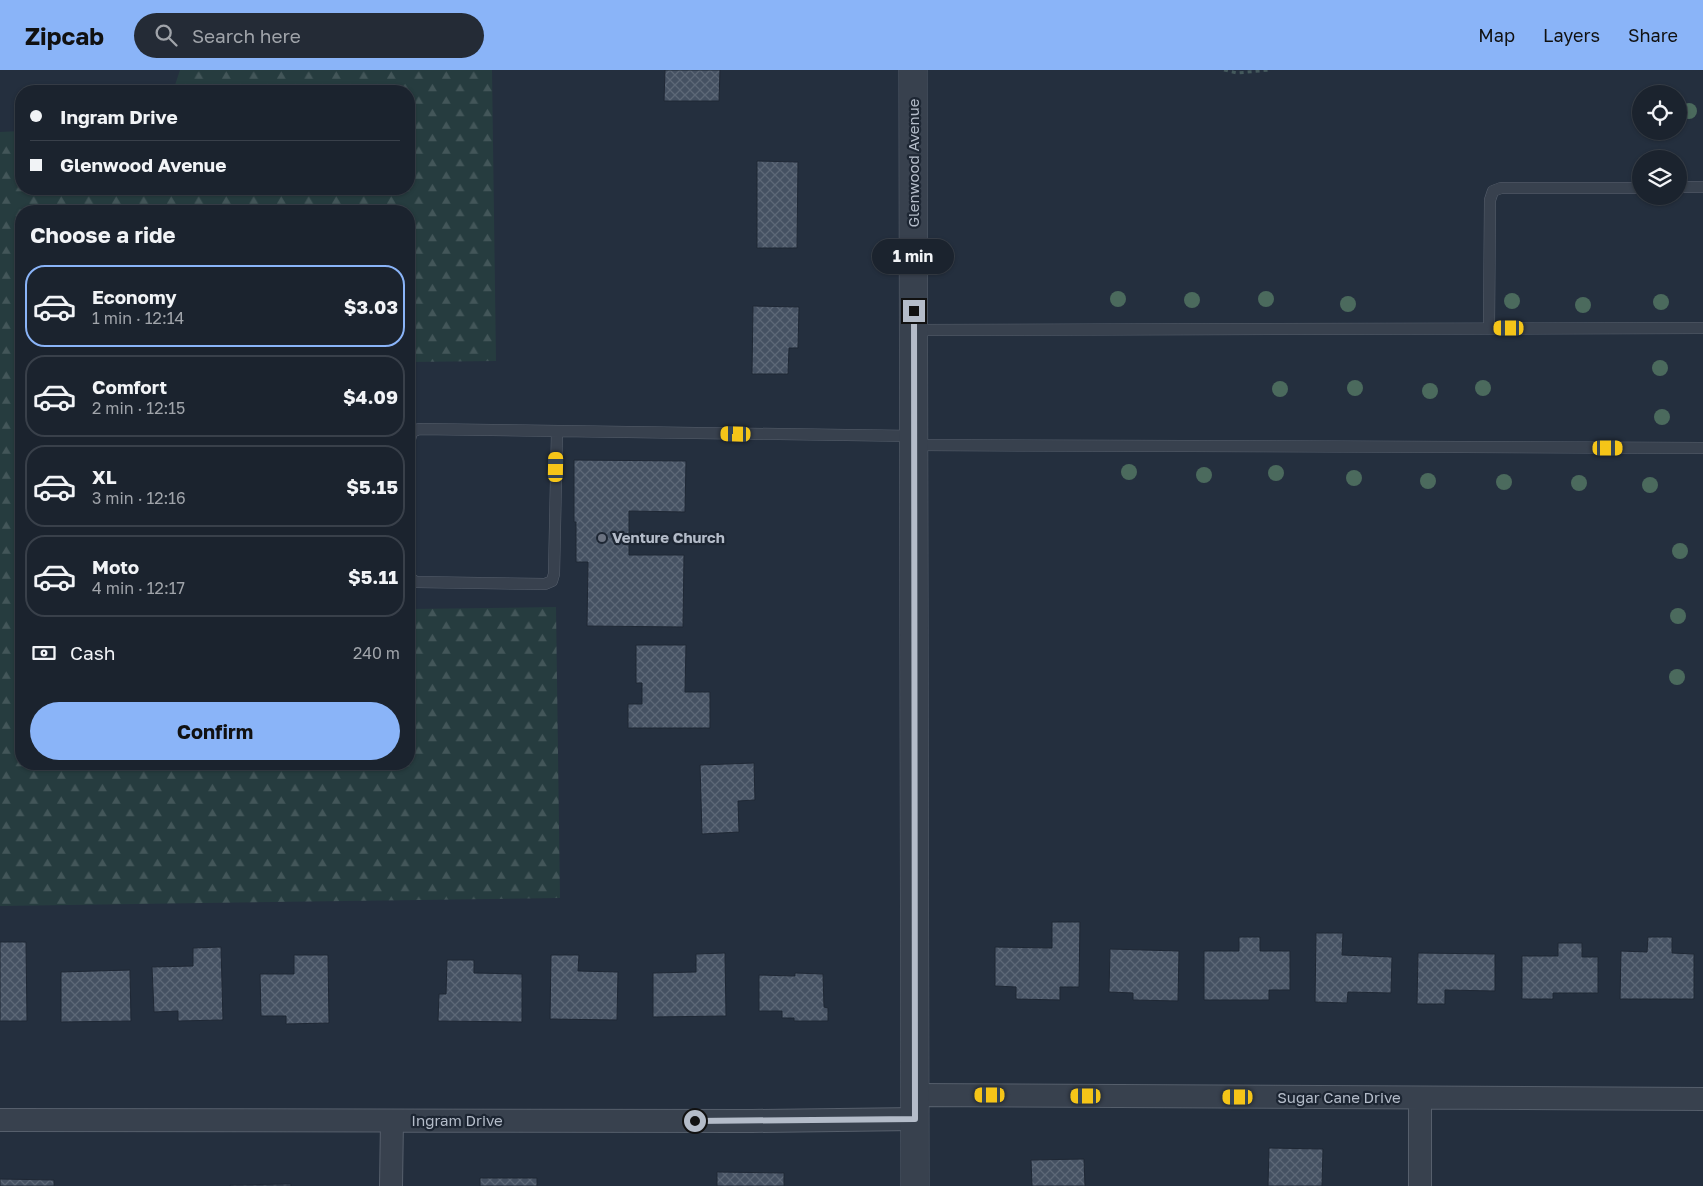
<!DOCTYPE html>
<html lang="en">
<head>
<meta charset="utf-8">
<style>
  :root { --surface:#1b232e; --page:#242b36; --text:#f1f3f6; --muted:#a0a4aa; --line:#39404a; --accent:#8ab4f8 }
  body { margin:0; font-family:"Golos Text",sans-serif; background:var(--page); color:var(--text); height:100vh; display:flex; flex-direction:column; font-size:19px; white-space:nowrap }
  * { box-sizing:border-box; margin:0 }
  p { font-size:16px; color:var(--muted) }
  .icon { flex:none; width:28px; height:28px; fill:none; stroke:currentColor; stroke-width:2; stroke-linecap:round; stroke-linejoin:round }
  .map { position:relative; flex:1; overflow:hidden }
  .panel { position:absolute; left:15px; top:135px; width:400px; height:565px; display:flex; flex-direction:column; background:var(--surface); border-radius:20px; box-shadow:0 1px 4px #0004,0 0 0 1px var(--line) }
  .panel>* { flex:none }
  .top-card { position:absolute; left:15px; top:15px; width:400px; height:110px; border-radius:20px; box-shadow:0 1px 4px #0004,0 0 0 1px var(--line); display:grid; align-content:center; height:110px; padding:0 15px; background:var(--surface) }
  .controls { position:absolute; left:1632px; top:15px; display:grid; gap:10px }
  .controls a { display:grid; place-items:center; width:55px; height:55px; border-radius:50%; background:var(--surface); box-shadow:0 1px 4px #0004,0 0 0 1px var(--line); font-size:25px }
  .end { position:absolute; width:22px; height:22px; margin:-11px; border:6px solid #b4bcc9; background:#111; box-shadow:0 0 0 2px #111 }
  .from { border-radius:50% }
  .bubble { position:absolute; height:35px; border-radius:18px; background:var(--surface); box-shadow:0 1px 4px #0004,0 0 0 1px var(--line); font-size:16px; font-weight:700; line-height:35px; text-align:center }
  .car { position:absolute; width:15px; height:30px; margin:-15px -8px; border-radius:6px; box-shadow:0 0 4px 1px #0007; background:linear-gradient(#f5c518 24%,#345 0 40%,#f5c518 0 76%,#345 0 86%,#f5c518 0) }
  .top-card b { display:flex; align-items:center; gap:18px; height:48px; font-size:19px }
  .top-card b+b { border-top:1px solid var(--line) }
  .top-card i { width:12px; height:12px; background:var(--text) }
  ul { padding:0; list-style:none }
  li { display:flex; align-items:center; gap:15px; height:82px; margin:0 10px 8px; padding:0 5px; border:2px solid var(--line); border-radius:20px }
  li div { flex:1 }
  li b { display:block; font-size:19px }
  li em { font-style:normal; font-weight:700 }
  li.active { border-color:var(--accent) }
  li>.icon { width:45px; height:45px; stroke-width:1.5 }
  h2 { padding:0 15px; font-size:22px; line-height:60px }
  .pay { display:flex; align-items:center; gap:12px; height:55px; padding:0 15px; font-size:19px }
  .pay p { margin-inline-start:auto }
  .button { display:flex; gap:10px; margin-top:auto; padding:10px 15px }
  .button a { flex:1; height:58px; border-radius:30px; background:var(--accent); color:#111; font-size:20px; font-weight:700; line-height:58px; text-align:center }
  header { display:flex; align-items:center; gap:30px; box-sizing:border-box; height:70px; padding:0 25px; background:var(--accent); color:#111 }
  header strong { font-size:24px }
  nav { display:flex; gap:28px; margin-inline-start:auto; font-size:18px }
  .search { width:350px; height:45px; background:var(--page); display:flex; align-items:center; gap:12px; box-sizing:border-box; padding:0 18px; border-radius:28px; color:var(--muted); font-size:19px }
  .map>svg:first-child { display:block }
</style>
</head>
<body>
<header>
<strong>Zipcab</strong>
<div class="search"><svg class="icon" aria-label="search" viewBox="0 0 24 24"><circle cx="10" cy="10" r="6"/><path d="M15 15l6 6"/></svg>Search here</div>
<nav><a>Map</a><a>Layers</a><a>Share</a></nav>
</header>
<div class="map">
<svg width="1703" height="1116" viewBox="0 0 1703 1116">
  <defs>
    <pattern id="forest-firs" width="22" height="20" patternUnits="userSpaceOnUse" patternTransform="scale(1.25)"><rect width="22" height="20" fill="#263c3f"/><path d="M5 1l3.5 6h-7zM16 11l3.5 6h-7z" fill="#435659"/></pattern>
    <pattern id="building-cross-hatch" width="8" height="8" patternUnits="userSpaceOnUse" patternTransform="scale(1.25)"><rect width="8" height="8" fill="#455162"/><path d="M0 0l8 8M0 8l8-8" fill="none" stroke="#5d6877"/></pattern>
  </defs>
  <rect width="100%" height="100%" fill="#242f3e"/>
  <path fill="url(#forest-firs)" d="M180 0H492L496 291 409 292V141H21V694H409V539L556 537 560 828 0 836V62L21 61V119H409V21H173Z"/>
  <path fill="url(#building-cross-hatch)" stroke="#1f2835" d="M665 0H720L719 31H664Z
    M757 91 798 92 797 178H757Z
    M753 236 799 237 798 278H789L788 304H752Z
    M574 390 686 391 685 442 629 441V485H684L683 557 587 556 588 492H576V452H574Z
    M636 575H686L685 622H710V658H628V634H642V613H636Z
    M754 693 755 730 738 731 739 762 702 764 700 695Z
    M1052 852H1080L1079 917H1060V930L1016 929V917L995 916V877L1052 878Z
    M1316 863H1343L1342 885 1392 887 1391 923 1348 922 1347 933 1315 932Z
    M1239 867H1260V881H1290V920H1269V930H1204V881H1239Z
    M1648 867H1672V883L1694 884V929H1620L1621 881 1647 882Z
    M0 872H26L27 951H0Z
    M1558 873H1582V887H1598V923H1553V929H1522V886H1558Z
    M221 877 223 950 178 951V941L154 942 152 897 193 896V878Z
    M1110 879 1179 881 1178 931 1133 930V923L1109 922Z
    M725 883 726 946 653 947V903L696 902V884Z
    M1418 883 1495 884V921L1445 920V934H1417Z
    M294 885H328L329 953 286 954V946H261L260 904H294Z
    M551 885H579L578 901 618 902 617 950 550 949Z
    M447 890H474V903L522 904V952L438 951 439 924H446Z
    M130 900 131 951 61 952V902Z
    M795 903 823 904 824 937 828 938V951H794V948H782V941H759V905L795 906Z
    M1269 1078 1323 1079 1322 1116H1268Z
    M1084 1089 1085 1116H1032L1031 1090Z
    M717 1102 784 1103V1116H717Z
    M480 1108H537V1116H480Z
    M0 1109 54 1110V1116H0Z
    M291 1114V1116H230V1115Z"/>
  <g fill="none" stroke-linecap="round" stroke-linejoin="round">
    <defs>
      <path id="service" d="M1679 117H1703
        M1489 258 1490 130 1493 121 1501 118H1641
        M914 260 1703 258
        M557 362 554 504 552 511 545 514 416 512 411 509 409 503 410 369 412 362 419 359 914 366
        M914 375 1703 378"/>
      <path id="minor" d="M915 1025 1703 1029
        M1420 1028V1116
        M0 1050 752 1051 915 1049
        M391 1116 392 1051"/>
      <path id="tertiary" d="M913 0 915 1116"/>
    </defs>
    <use href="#service" stroke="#565f6c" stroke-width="12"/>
    <use href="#minor" stroke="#565f6c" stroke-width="24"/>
    <use href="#tertiary" stroke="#565f6c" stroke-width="29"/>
    <path stroke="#44595c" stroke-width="3" stroke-dasharray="4 4" stroke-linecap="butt" d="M1224 0 1237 3 1270 0"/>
    <use href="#service" stroke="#38414e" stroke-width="11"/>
    <use href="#minor" stroke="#38414e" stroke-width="22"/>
    <use href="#tertiary" stroke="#38414e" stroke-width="28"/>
  </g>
  <g fill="#4b6a5d">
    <circle cx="1689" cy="41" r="8"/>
    <circle cx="1118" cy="229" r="8"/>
    <circle cx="1266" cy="229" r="8"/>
    <circle cx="1192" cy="230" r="8"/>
    <circle cx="1512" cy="231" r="8"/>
    <circle cx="1661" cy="232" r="8"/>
    <circle cx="1348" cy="234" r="8"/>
    <circle cx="1583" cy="235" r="8"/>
    <circle cx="1660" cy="298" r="8"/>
    <circle cx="1355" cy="318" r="8"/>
    <circle cx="1483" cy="318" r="8"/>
    <circle cx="1280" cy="319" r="8"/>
    <circle cx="1430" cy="321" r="8"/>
    <circle cx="1662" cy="347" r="8"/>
    <circle cx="1129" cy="402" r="8"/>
    <circle cx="1276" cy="403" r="8"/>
    <circle cx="1204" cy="405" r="8"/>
    <circle cx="1354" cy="408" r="8"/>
    <circle cx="1428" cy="411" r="8"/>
    <circle cx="1504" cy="412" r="8"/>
    <circle cx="1579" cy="413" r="8"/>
    <circle cx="1650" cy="415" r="8"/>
    <circle cx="1680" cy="481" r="8"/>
    <circle cx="1678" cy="546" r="8"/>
    <circle cx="1677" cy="607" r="8"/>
  </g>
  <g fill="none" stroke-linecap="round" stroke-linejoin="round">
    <path stroke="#b4bcc9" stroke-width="6" d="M695 1051 915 1049 914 241"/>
  </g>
  <circle fill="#6b7280" stroke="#1d2633" stroke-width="2" cx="602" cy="468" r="5"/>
  <g text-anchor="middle" stroke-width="4.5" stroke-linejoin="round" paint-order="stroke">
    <g font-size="15" fill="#b4bcc9" stroke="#1d2633">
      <text transform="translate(914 93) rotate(-90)" y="5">Glenwood Avenue</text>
      <text x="1339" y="1033">Sugar Cane Drive</text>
      <text x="457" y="1056">Ingram Drive</text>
    </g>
    <g font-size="15" font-weight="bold" fill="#b4bcc9" stroke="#1d2633" text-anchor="start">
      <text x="612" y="473">Venture Church</text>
    </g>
  </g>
</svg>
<div class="controls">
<a><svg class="icon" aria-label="locate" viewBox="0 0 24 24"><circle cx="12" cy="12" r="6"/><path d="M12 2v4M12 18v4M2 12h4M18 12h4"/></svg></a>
<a><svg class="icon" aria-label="layers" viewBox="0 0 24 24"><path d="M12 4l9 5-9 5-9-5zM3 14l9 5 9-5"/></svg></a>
</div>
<i class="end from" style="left:695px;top:1051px"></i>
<i class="end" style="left:914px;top:241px"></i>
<div class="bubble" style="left:872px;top:169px;width:82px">1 min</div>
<i class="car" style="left:1509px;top:258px;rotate:270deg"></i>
<i class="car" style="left:736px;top:364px;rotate:271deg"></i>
<i class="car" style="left:1608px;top:378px;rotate:90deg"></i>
<i class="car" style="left:556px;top:397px;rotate:1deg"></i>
<i class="car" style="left:990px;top:1025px;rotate:270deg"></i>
<i class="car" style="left:1086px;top:1026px;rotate:270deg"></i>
<i class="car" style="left:1238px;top:1027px;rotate:270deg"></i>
<div class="top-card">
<b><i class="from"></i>Ingram Drive</b>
<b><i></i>Glenwood Avenue</b>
</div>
<section class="panel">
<h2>Choose a ride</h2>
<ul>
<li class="active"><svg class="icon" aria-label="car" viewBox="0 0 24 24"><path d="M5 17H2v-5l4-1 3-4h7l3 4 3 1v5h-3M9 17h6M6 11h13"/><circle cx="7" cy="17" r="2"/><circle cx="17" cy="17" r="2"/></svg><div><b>Economy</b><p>1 min · 12:14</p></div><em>$3.03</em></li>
<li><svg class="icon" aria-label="car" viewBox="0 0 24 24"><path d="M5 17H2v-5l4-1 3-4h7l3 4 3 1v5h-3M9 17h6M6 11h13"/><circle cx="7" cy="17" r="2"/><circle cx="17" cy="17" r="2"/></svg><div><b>Comfort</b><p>2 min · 12:15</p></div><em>$4.09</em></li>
<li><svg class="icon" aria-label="car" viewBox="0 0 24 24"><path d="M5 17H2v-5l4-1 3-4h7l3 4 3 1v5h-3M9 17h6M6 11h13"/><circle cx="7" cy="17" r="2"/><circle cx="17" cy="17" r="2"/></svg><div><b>XL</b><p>3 min · 12:16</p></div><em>$5.15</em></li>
<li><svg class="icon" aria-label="car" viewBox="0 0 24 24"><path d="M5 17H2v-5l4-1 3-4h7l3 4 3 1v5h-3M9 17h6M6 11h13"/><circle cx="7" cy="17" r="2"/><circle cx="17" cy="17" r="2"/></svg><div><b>Moto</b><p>4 min · 12:17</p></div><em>$5.11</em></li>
</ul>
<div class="pay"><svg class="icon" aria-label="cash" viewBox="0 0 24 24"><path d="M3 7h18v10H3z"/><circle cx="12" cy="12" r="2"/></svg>Cash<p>240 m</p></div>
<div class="button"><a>Confirm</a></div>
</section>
</div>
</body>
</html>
